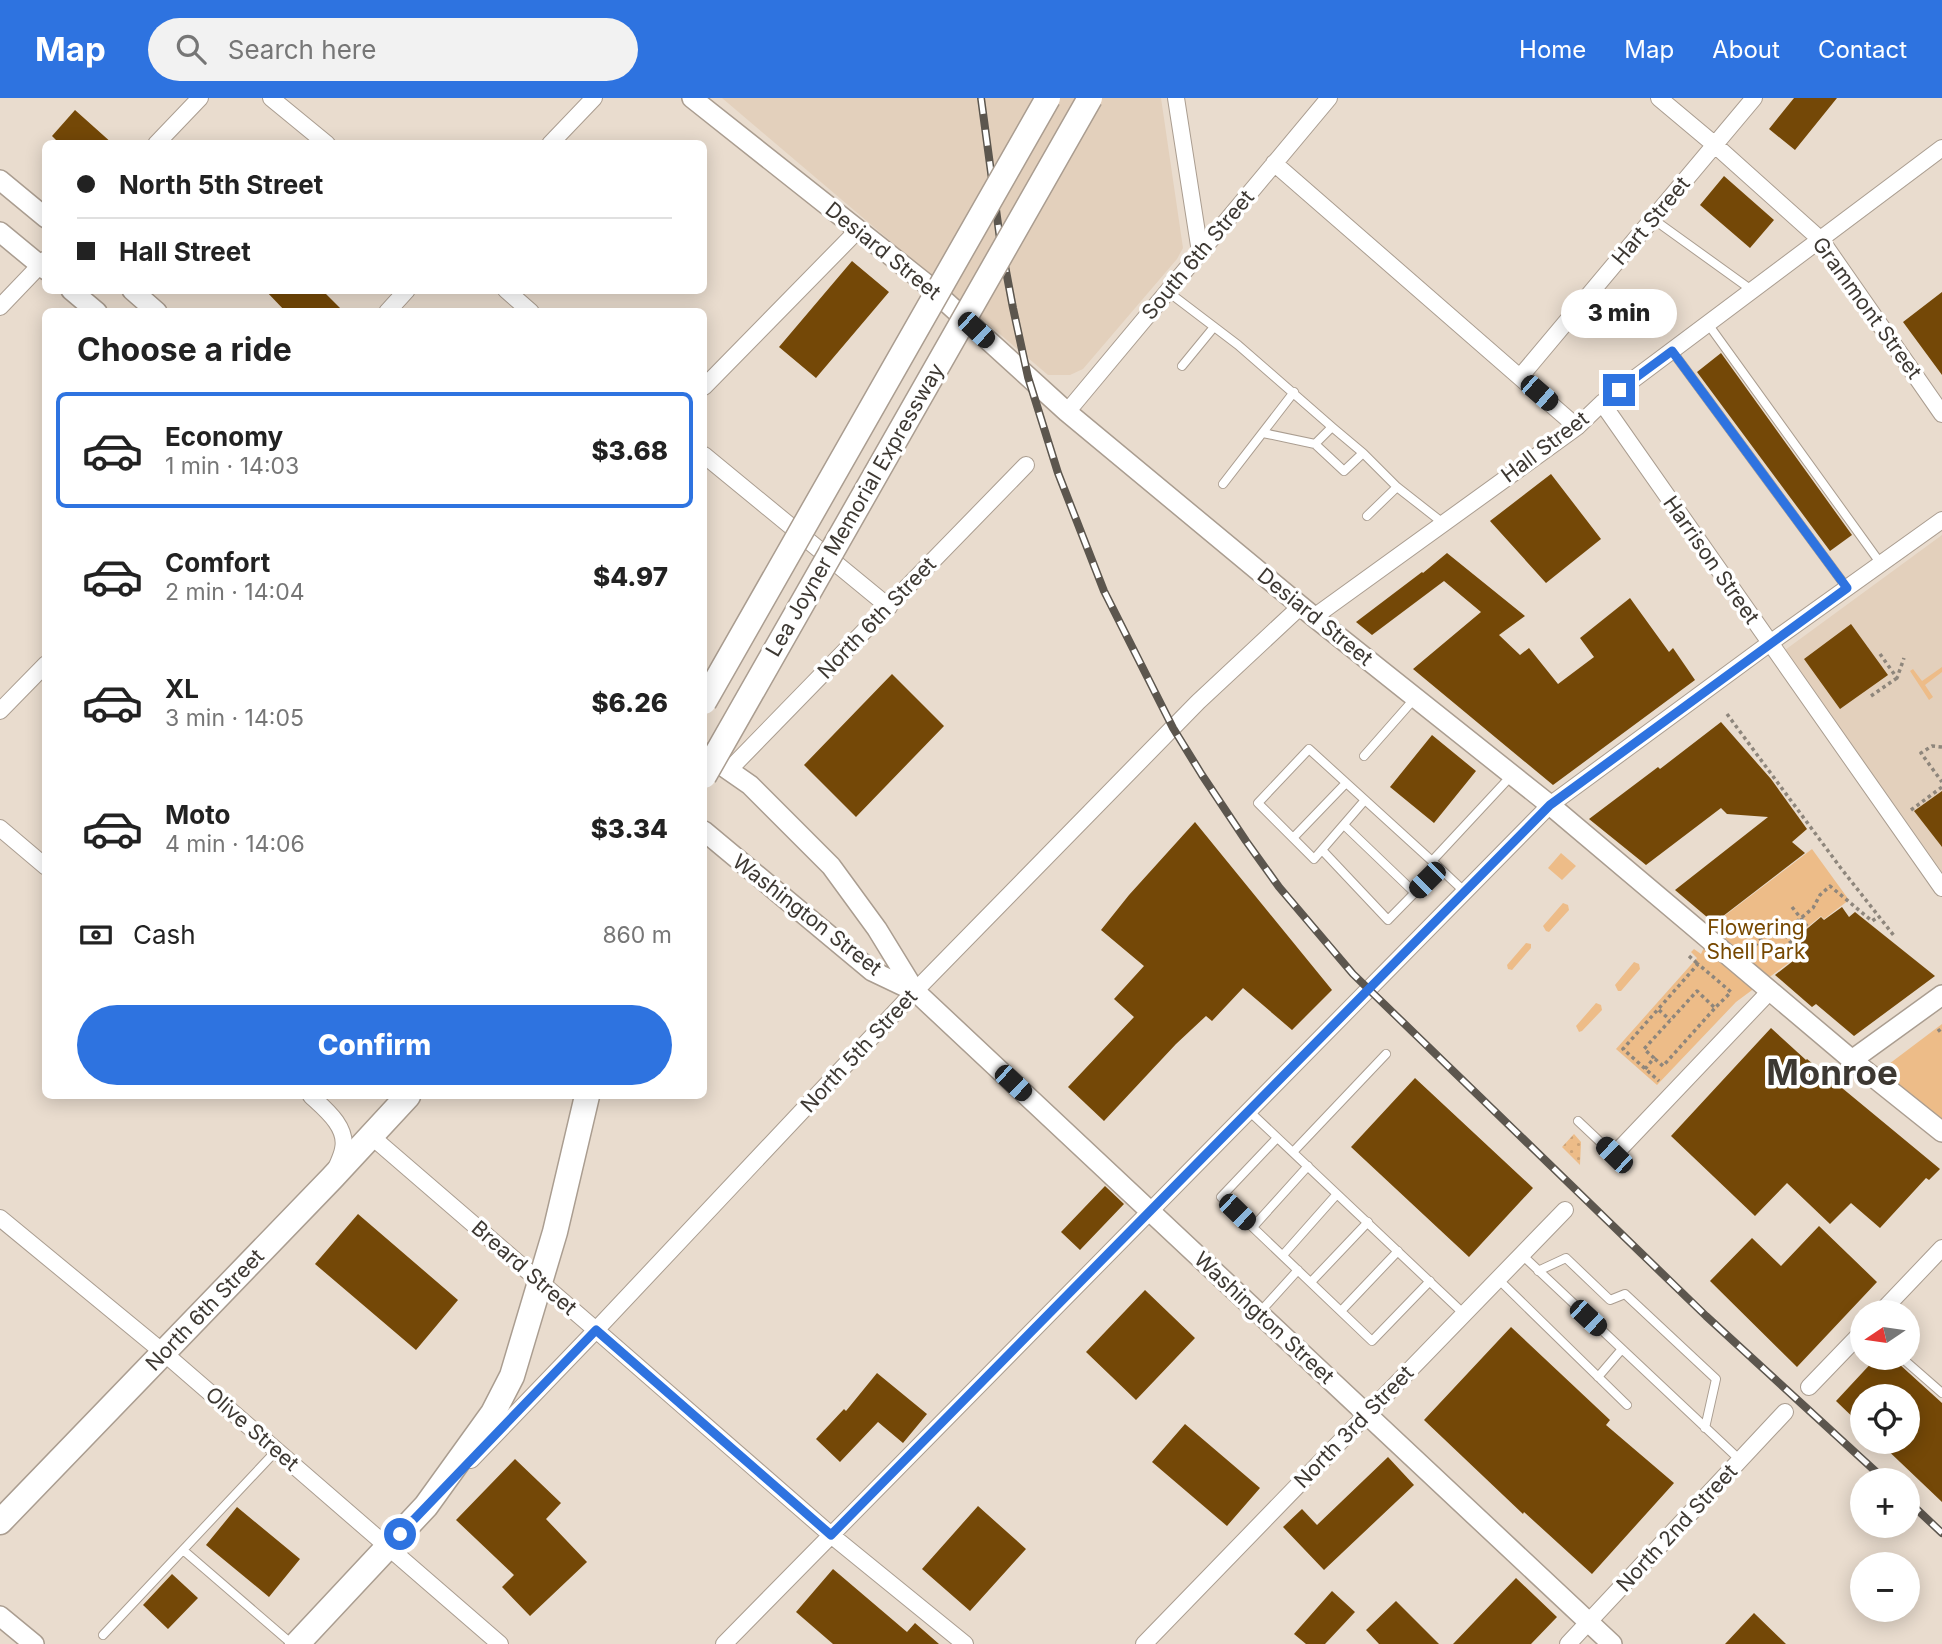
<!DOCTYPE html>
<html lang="en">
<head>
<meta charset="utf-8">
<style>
  :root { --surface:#fff; --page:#f2f2f2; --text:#222; --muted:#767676; --line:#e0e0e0; --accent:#2e73e0 }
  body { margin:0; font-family:Inter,sans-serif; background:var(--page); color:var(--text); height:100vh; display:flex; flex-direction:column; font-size:26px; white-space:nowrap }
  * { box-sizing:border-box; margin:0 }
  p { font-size:23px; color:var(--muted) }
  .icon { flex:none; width:38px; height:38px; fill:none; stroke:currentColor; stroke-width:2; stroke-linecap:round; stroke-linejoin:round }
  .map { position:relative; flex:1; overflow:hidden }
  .details { position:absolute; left:42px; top:210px; width:665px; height:791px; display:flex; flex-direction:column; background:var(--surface); border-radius:10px; box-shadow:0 4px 18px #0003 }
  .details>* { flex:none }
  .banner { position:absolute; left:42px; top:42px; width:665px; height:154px; border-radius:10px; box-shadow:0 4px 18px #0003; display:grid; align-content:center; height:154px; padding:0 35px; background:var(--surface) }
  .needle { width:46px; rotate:257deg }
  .buttons { position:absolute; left:1850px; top:1202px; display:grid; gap:14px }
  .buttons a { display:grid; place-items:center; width:70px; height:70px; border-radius:50%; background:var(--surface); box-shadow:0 4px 18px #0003; font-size:35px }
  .end { position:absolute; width:32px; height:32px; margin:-16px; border:9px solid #2e73e0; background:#fff; box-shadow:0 0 0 4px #fff }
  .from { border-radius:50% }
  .bubble { position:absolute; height:49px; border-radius:24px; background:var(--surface); box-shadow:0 4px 18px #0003; font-size:23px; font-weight:800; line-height:49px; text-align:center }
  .car { position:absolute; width:21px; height:42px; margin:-21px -10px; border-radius:9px; box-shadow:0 0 5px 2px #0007; background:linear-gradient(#222 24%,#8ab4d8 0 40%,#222 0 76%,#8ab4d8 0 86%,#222 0) }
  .banner b { display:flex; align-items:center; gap:24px; height:66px; font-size:26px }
  .banner b+b { border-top:2px solid var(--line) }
  .banner i { width:18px; height:18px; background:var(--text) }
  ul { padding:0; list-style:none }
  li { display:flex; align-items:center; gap:21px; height:116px; margin:0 14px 10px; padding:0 21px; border:4px solid transparent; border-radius:10px }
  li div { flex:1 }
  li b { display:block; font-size:26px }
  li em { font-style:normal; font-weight:800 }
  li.selected { border-color:var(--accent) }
  li>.icon { width:63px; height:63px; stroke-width:1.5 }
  h2 { padding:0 35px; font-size:32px; line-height:84px }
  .pay { display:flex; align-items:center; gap:18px; height:77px; padding:0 35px; font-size:26px }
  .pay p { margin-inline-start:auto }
  .button { display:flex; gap:14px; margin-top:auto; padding:14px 35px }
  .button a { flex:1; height:80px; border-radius:42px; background:var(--accent); color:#fff; font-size:28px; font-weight:800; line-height:80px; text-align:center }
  header { display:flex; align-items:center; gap:42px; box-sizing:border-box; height:98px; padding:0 35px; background:var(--accent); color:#fff }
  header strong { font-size:33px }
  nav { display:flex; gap:38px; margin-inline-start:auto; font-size:24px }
  .search { width:490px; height:63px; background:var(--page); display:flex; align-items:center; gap:18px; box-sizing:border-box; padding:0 24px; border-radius:38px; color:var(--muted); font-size:26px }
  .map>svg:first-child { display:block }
</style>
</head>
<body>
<header>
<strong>Map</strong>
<div class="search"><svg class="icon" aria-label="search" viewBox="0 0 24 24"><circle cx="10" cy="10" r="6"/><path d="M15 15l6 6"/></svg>Search here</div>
<nav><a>Home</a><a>Map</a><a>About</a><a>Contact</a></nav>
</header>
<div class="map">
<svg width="1942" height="1546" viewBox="0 0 1942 1546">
  <defs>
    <pattern id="garden-dots" width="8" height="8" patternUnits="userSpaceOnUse" patternTransform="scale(1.75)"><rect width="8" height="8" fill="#edbc88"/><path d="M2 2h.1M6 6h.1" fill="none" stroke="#cca276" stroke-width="1.8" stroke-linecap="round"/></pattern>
  </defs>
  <rect width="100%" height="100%" fill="#e9dcce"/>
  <path fill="#e3d0bc" d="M722 0H1161L1183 150 1177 161 1083 271 1070 277H1048Z
    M1942 437V774L1785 552Z"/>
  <path fill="#edbc88" d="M1942 569V574L1925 587 1933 599 1929 602 1910 573 1913 571 1922 583Z
    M1812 751 1849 802 1824 821 1821 818 1795 839 1806 852 1736 904 1657 987 1616 951 1697 860 1691 854 1694 851 1701 856 1715 825Z
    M1561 755 1576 768 1562 782 1548 770Z
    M1563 805 1568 807 1569 812 1549 834 1546 833 1543 828Z
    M1526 845 1531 846V850L1512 872 1508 871 1507 867Z
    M1634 864 1639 866 1640 871 1621 893H1618L1615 887Z
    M1596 905 1601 907 1602 912 1582 933 1579 934 1576 928Z
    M1942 926V1025L1885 974V969Z"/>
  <path fill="url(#garden-dots)" d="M1574 1036 1581 1044 1580 1067 1562 1049Z"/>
  <path fill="#744807" d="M1794 0H1837L1795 52 1769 31Z
    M75 12 113 46H60L52 38Z
    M1724 78 1774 122 1750 150 1700 107Z
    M852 163 889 194 816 280 779 249Z
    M265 192H322L344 214H286Z
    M1942 194V277L1903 224Z
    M1721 255 1852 437 1830 453 1697 274Z
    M1551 376 1601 441 1546 485 1490 423Z
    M1447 455 1525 518 1499 537 1520 557 1529 550 1558 586 1594 559 1580 540 1630 500 1669 554 1673 550 1695 582 1553 687 1413 571 1481 514 1444 483 1372 537 1356 524 1422 474 1423 475Z
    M1851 526 1888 577 1840 611 1804 561Z
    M892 576 944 628 856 719 804 667Z
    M1721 624 1771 681 1807 731 1792 744 1805 755 1714 825 1675 792 1768 719 1727 716 1721 710 1646 767 1589 721 1658 669 1660 671Z
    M1432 637 1476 673 1434 725 1390 689Z
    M1942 693V749L1914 713Z
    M1195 724 1332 892 1292 932 1243 890 1212 923 1206 918 1176 946 1104 1023 1068 989 1134 919 1114 901 1144 868 1101 832 1129 797Z
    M1842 809 1849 819 1855 814 1935 878 1854 938 1816 906 1812 909 1775 877 1807 852 1796 840 1821 819 1824 822Z
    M1771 930 1806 962 1807 961 1940 1071 1929 1082 1926 1080 1880 1130 1851 1105 1830 1126 1787 1085 1755 1118 1671 1038Z
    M1415 980 1533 1090 1469 1159 1351 1049Z
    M1105 1088 1124 1106 1080 1152 1061 1134Z
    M358 1116 458 1202 416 1252 315 1166Z
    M1819 1128 1877 1184 1797 1269 1710 1183 1752 1140 1781 1168Z
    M1145 1192 1195 1240 1136 1302 1086 1254Z
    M1511 1229 1610 1322 1606 1327 1674 1385 1592 1476 1524 1414 1523 1416 1424 1322Z
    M1876 1260H1895L1898 1265 1942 1305V1404L1879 1344H1908V1298H1862V1328L1836 1303Z
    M877 1275 927 1316 903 1345 878 1324 840 1364 816 1341 844 1311 846 1313Z
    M1185 1326 1260 1390 1227 1428 1152 1364Z
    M1388 1359 1414 1387 1324 1472 1283 1429 1302 1411 1317 1427Z
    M515 1361 561 1405 546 1421 587 1464 530 1518 502 1489 514 1477 456 1422Z
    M978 1408 1026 1451 970 1513 922 1471Z
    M237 1409 300 1461 269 1499 206 1447Z
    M833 1471 907 1534 915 1525 939 1546H833L796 1514Z
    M172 1476 198 1500 168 1531 143 1507Z
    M1516 1480 1557 1519 1531 1546H1453Z
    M1332 1493 1355 1514 1325 1546H1306L1294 1536Z
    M1396 1503 1439 1546H1379L1366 1532Z
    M1754 1515 1786 1546H1725Z"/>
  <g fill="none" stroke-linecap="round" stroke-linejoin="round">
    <defs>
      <path id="service" d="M1653 121 1753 193
        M1167 193 1238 247 1332 329 1315 346 1344 373 1363 355 1332 329
        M1708 226 1881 466
        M1672 253 1847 490
        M1182 268 1214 229
        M1263 335 1315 346
        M1363 355 1397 389 1443 425
        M1223 386 1294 294
        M1367 418 1397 389
        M1364 658 1415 600
        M1365 702 1314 761 1258 705 1309 651 1432 763
        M1344 727 1415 795
        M1293 740 1346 685
        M1322 752 1388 822 1439 770
        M1465 794 1432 763 1512 677
        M1249 1013 1463 1215
        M1578 1023 1614 1057
        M1277 1040 1221 1099 1372 1243 1430 1183
        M1293 1054 1386 956
        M1253 1129 1308 1068
        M1521 1156 1740 1362
        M1283 1157 1337 1096
        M1538 1173 1566 1160 1610 1202 1625 1196 1716 1281 1705 1330
        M1498 1181 1627 1307
        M1311 1184 1368 1124
        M1341 1213 1398 1153
        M1260 1214 1298 1172
        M1902 1260 1942 1295
        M1598 1279 1622 1251
        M183 1452 292 1546
        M103 1537 276 1353"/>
      <path id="minor" d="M271 0 327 46
        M1176 0 1200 154
        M1659 0 1715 47 1821 142 1942 316
        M156 46 200 0
        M550 46 594 0
        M1274 65 1577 329
        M506 192 531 214
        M0 209 46 161
        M387 214 407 192
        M1520 279 1754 0
        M704 289 858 132
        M1602 305 1942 790
        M1067 314 1329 0
        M704 357 889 509
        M1314 519 1577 329 1602 305 1942 50
        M0 613 46 566
        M728 673 1026 367
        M0 730 46 769
        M311 998C325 1011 348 1029 343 1051 342 1057 339 1063 337 1068
        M371 1038 596 1232 831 1437 965 1546
        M1614 1057 1771 892
        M0 1120 164 1255 500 1546
        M1881 1214 1942 1150
        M1809 1289 1862 1234
        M471 1362 596 1232 915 893 1198 604 1301 508
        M724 1546 1550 707 1770 545 1942 422
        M1144 1546 1565 1112
        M1568 1546 1785 1314"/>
      <path id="tertiary" d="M692 0 924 184 1067 314 1314 519 1550 707 1852 962 1942 1034
        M0 82 46 120
        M0 134 46 172
        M71 192 97 214
        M132 192 157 214
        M704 655 750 687 831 768 877 831 915 893 1612 1546
        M704 733 872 873 914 893
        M1852 962 1942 897
        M0 1518 34 1546"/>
      <path id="primary" d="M0 1424 332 1080 408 998
        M297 1546 426 1408 493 1315 512 1278 555 1134 587 998"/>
    </defs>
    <use href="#service" stroke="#aa9d90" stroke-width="10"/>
    <use href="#minor" stroke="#aa9d90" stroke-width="18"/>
    <use href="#tertiary" stroke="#aa9d90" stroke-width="22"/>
    <use href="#primary" stroke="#aa9d90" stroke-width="27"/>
    <path stroke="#8e867c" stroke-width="3.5" stroke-dasharray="3.5 3.5" stroke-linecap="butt" d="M1880 556 1897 580 1904 560
      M1871 598 1897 580
      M1727 616 1840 769 1895 839
      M1942 649 1932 648 1921 655 1942 684
      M1911 712 1942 689
      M1792 809 1807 828
      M1782 831 1791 845H1797
      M1750 853 1764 838 1795 825 1813 810 1820 797 1830 788 1872 823 1878 819
      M1689 858 1698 866
      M1659 912 1670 922
      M1938 931 1942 936
      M1655 961 1663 968 1715 910
      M1645 971 1654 960 1644 951 1697 893 1715 910 1731 894 1698 866 1623 951 1659 983"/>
    <use href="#service" stroke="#fff" stroke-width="8"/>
    <use href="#minor" stroke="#fff" stroke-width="16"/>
    <use href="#tertiary" stroke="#fff" stroke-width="19"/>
    <use href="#primary" stroke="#fff" stroke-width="24"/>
    <defs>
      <path id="rail" d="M981 0 1000 141 1013 210 1028 279 1058 375 1104 493 1173 630 1202 677 1246 743 1279 789 1353 876 1706 1218 1885 1382
        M1908 1403 1942 1435"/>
    </defs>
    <use href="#rail" stroke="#5c564e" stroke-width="8"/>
    <use href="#rail" stroke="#fff" stroke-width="5" stroke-dasharray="16" stroke-linecap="butt"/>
    <defs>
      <path id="primary-bridge" d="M704 604C817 402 935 202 1048 0
        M704 678 1090 0"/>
    </defs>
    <use href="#primary-bridge" stroke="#aa9d90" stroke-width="27" stroke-linecap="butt"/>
    <use href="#primary-bridge" stroke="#fff" stroke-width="24"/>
  </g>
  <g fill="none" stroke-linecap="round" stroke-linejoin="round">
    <path stroke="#2e73e0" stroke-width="9" d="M400 1436 596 1232 831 1437 1550 707 1847 490 1672 253 1619 292"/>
  </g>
  <g text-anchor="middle" stroke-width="7" stroke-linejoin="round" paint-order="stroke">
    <g font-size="21" fill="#3d3832" stroke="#fff">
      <text transform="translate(1651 123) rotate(-50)" y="7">Hart Street</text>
      <text transform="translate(883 153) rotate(39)" y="7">Desiard Street</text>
      <text transform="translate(1198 157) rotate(-50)" y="7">South 6th Street</text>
      <text transform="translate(1867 210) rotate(54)" y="7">Grammont Street</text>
      <text transform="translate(1545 349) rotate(-37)" y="7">Hall Street</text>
      <text transform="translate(855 412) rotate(-60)" y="7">Lea Joyner Memorial Expressway</text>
      <text transform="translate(1711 462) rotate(55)" y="7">Harrison Street</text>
      <text transform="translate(1315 519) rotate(39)" y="7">Desiard Street</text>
      <text transform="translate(877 520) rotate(-46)" y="7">North 6th Street</text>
      <text transform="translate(807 817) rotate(38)" y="7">Washington Street</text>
      <text transform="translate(859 953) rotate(-47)" y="7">North 5th Street</text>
      <text transform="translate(524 1170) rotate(41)" y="7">Breard Street</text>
      <text transform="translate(205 1212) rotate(-46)" y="7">North 6th Street</text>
      <text transform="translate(1264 1220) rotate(43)" y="7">Washington Street</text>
      <text transform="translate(1354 1329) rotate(-46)" y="7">North 3rd Street</text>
      <text transform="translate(252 1331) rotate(41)" y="7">Olive Street</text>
      <text transform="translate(1677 1430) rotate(-47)" y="7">North 2nd Street</text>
    </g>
    <g font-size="21" fill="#774800" stroke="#fff">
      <text x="1756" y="837">Flowering<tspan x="1756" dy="24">Shell Park</tspan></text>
    </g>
    <g font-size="35" font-weight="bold" fill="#3d3832" stroke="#fff">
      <text x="1832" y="987">Monroe</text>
    </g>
  </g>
</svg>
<div class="buttons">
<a><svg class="needle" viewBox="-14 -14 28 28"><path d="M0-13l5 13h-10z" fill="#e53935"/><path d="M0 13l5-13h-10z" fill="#767676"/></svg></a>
<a><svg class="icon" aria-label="locate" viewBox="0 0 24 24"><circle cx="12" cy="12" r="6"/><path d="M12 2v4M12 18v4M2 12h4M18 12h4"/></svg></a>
<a>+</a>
<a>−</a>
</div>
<i class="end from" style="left:400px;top:1436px"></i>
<i class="end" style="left:1619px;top:292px"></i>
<div class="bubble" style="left:1561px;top:191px;width:116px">3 min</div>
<i class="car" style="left:976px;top:232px;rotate:133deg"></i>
<i class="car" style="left:1539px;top:295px;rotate:131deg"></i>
<i class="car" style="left:1427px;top:782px;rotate:225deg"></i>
<i class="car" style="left:1013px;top:985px;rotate:133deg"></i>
<i class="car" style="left:1614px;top:1057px;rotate:314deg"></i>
<i class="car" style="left:1237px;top:1114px;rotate:134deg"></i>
<i class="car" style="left:1588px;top:1220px;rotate:133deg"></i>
<div class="banner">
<b><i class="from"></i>North 5th Street</b>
<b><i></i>Hall Street</b>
</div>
<section class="details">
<h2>Choose a ride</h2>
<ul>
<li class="selected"><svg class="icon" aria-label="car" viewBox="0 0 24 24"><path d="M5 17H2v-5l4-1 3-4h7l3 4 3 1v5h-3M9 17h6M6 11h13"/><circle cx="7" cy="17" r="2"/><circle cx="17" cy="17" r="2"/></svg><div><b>Economy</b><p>1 min · 14:03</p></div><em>$3.68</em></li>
<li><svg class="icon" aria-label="car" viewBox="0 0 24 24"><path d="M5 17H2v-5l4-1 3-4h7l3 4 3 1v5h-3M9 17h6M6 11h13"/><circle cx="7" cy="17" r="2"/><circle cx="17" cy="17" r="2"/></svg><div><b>Comfort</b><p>2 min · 14:04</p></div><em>$4.97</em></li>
<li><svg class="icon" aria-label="car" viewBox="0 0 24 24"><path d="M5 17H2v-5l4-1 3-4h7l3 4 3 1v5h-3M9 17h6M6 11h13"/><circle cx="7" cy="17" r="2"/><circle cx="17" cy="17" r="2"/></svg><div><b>XL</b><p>3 min · 14:05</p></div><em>$6.26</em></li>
<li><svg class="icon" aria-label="car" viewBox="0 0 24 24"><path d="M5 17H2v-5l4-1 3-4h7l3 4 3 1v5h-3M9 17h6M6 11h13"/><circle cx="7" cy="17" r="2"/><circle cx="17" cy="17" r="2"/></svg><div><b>Moto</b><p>4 min · 14:06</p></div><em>$3.34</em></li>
</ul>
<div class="pay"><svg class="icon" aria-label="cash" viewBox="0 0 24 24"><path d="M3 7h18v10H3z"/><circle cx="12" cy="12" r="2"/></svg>Cash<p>860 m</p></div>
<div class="button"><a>Confirm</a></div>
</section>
</div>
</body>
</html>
